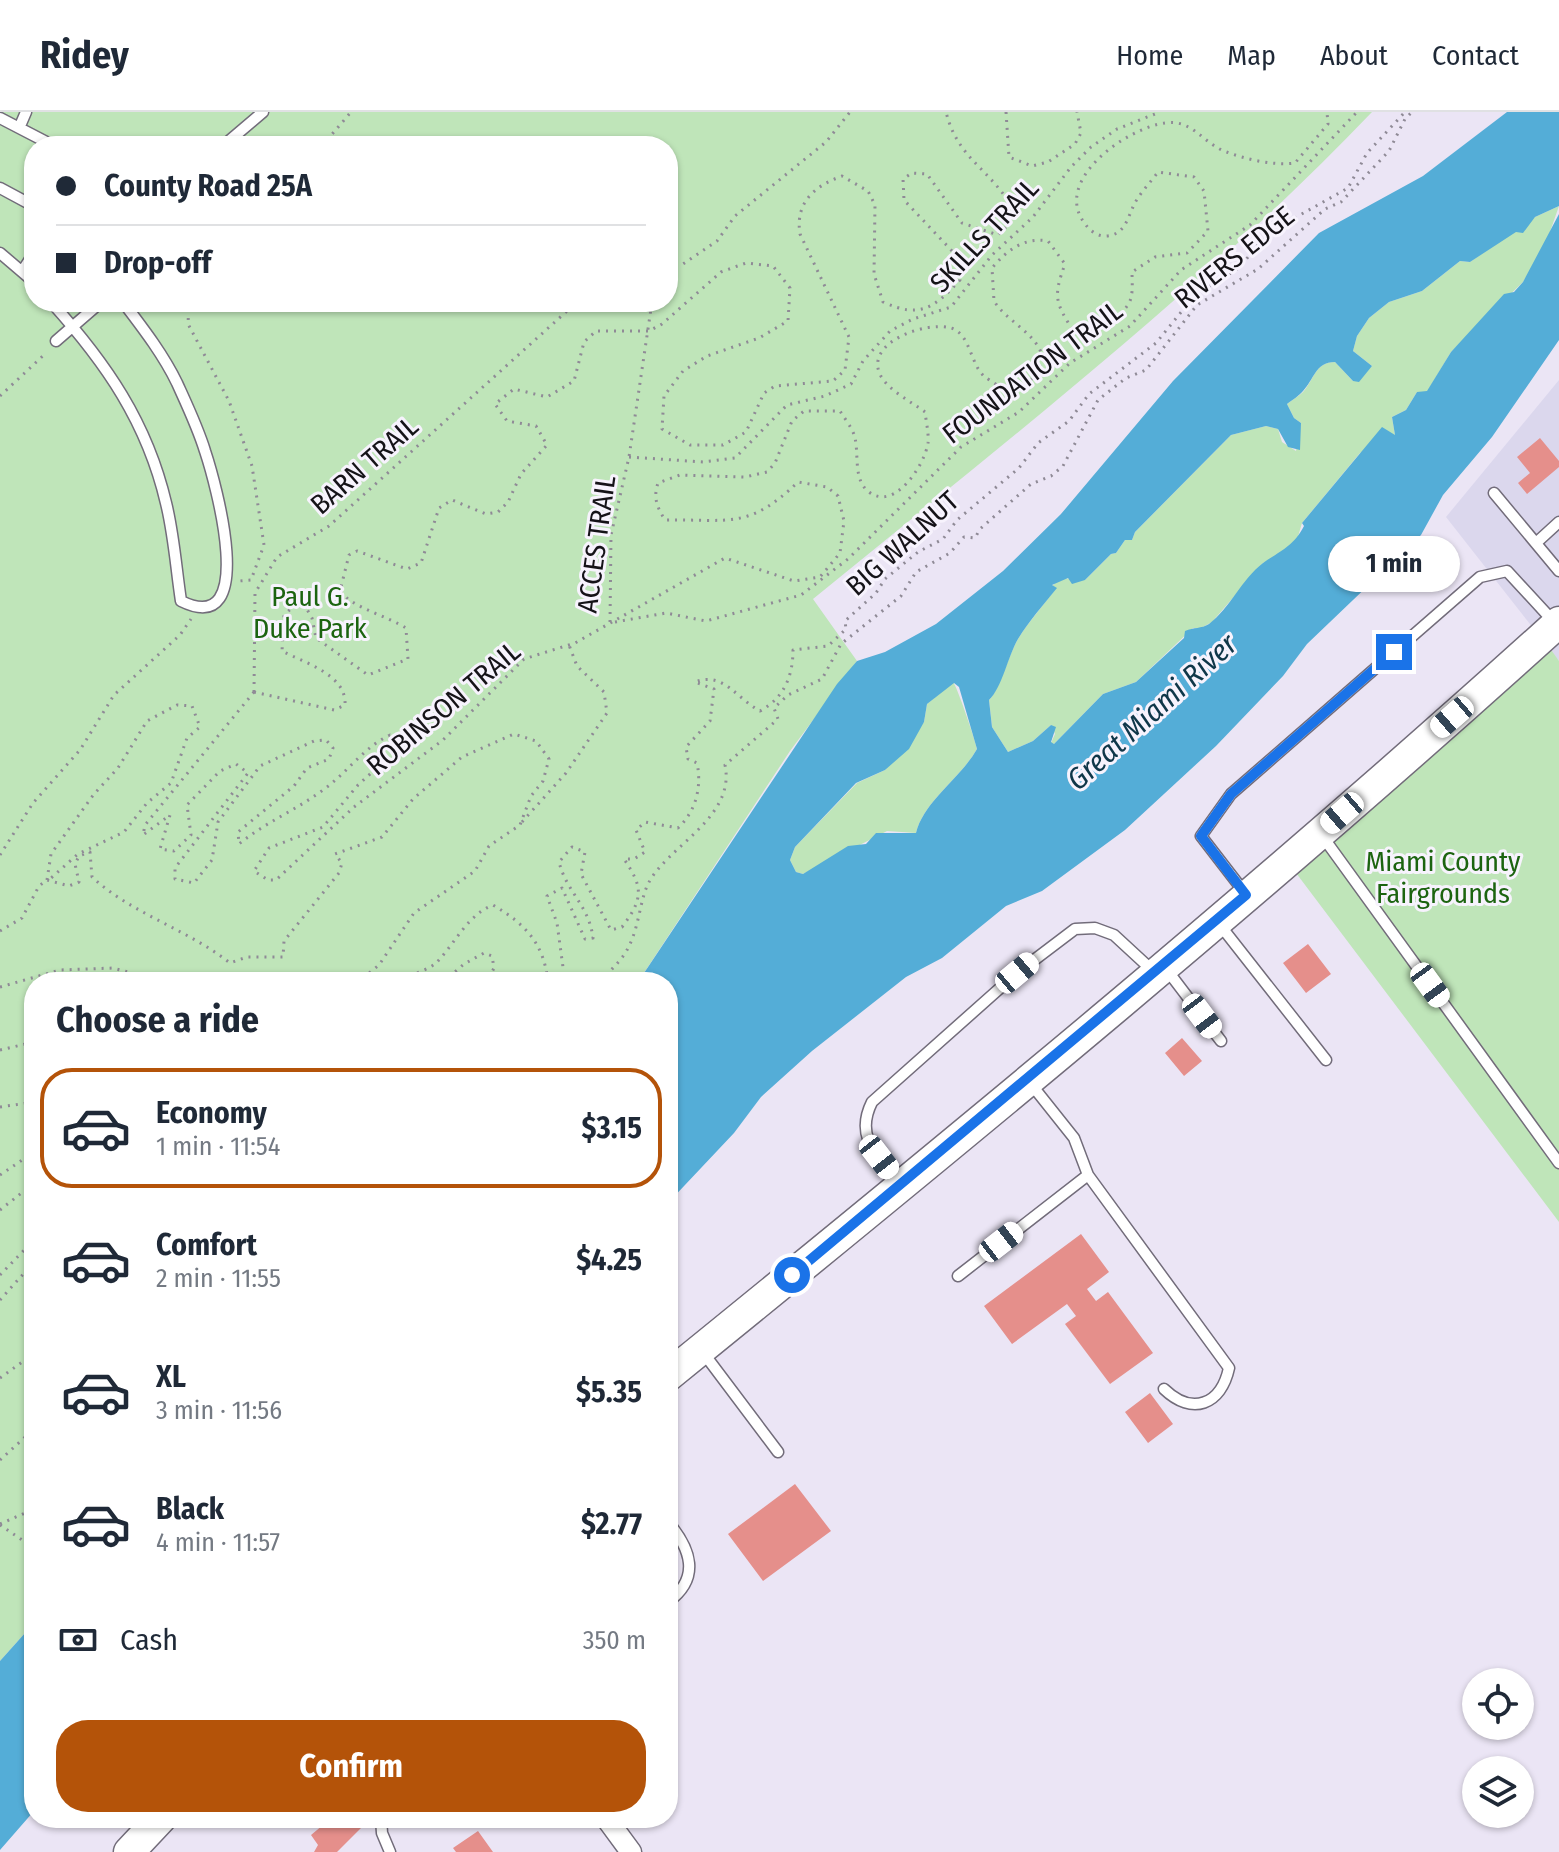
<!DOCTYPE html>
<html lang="en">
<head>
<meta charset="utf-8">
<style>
  :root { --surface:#fff; --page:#f6f6f7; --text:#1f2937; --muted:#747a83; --line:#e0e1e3; --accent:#b45309 }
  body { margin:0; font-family:"Fira Sans Condensed",sans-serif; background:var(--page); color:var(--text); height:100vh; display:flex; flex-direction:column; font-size:30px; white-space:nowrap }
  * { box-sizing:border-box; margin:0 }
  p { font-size:26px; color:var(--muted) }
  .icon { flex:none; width:44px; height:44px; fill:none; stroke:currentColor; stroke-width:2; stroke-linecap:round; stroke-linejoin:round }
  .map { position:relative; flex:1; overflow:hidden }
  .sheet { position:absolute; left:24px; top:860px; width:654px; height:856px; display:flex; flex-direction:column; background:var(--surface); border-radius:32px; box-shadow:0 2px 6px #0004 }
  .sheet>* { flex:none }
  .guide { position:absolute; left:24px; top:24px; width:654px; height:176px; border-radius:32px; box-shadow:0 2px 6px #0004; display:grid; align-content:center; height:176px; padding:0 32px; background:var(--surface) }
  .fabs { position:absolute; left:1462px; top:1556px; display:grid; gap:16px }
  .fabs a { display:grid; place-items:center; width:72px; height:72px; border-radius:50%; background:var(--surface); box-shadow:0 2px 6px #0004; font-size:40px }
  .end { position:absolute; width:36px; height:36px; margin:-18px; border:10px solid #1a73e8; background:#fff; box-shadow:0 0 0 4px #fff }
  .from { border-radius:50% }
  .bubble { position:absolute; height:56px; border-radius:28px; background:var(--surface); box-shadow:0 2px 6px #0004; font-size:26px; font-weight:700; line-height:56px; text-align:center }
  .car { position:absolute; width:24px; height:48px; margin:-24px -12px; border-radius:10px; box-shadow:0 0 6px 2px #0007; background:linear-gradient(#fff 24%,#345 0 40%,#fff 0 76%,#345 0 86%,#fff 0) }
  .guide b { display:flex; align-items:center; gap:28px; height:76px; font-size:30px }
  .guide b+b { border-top:2px solid var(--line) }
  .guide i { width:20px; height:20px; background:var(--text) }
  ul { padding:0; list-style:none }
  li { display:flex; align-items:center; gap:24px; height:120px; margin:0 16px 12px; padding:0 16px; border:4px solid transparent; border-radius:32px }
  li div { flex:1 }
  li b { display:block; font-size:30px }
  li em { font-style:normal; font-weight:700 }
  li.current { border-color:var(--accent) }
  li>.icon { width:72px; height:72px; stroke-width:1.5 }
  h2 { padding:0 32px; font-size:36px; line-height:96px }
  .pay { display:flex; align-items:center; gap:20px; height:88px; padding:0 32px; font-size:30px }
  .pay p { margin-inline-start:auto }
  .cta { display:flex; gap:16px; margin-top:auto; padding:16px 32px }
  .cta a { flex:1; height:92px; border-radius:32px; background:var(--accent); color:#fff; font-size:32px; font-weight:700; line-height:92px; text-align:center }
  header { display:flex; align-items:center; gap:48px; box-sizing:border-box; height:112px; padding:0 40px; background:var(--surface); border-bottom:2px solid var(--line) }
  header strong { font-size:38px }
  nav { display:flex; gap:44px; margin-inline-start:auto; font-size:28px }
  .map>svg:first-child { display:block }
</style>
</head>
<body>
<header>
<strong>Ridey</strong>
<nav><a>Home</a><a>Map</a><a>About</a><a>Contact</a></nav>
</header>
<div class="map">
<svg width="1559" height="1740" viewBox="0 0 1559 1740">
  <rect width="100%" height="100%" fill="#ebe5f5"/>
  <path fill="#dbd7ed" d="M1559 268V549L1446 405Z"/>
  <path fill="#bfe5b9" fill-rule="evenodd" d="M0 0H1372C1201 179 1005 330 813 487L857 549 790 639 638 870H34V1511L0 1549ZM34 34H668V190H34Z
    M1559 94 1545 134 1523 170 1451 240 1427 280H1417L1406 298 1392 305 1395 323 1360 341 1302 411 1297 428 1278 445 1263 451 1212 510 1201 516H1193L1136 570 1103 582 1054 632 1051 631 1055 622 1051 613 1033 629 1008 640 992 615 989 588C999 579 1009 542 1018 527 1029 509 1044 493 1056 476L1052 474 1061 466 1085 468 1111 442 1116 441 1125 428H1132L1135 420 1231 323 1266 314 1278 317 1282 330 1296 339 1301 311 1294 306 1287 292C1292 288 1299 284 1303 280 1314 268 1315 250 1335 250L1353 269 1372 254 1353 239 1357 224 1369 206 1389 190 1422 179 1460 149 1470 150 1535 105Z
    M1542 525 1559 549V1110L1287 749Z
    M953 570C957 574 976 630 977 637 960 667 924 689 916 721L887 719 803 762 796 760 790 748 795 735 857 671 885 658 924 610 927 592Z"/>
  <path fill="#54add7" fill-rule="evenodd" d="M1507 0H1559V94L1535 105 1523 121 1516 120 1470 150 1460 149 1422 179 1389 190 1369 206 1357 224 1353 239 1372 254 1359 270 1353 269 1335 250C1315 250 1314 268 1303 279 1299 284 1292 288 1287 292L1294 306 1301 311 1300 338 1288 335 1278 317 1266 314 1231 323 1135 420 1132 428H1125L1116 441 1111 442 1085 468 1072 472 1068 466 1052 473 1057 476C1044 492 1029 509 1018 527 1008 544 1002 576 989 588L992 615 1008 640 1033 629 1051 613 1056 615 1051 630 1054 632 1103 582 1136 570 1184 526 1185 519C1194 515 1201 517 1209 512 1230 496 1242 467 1263 451 1280 439 1293 435 1304 414L1302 411 1382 315 1395 323 1392 305 1406 298 1417 280 1427 279 1451 240 1504 182 1514 180 1523 170 1559 102V228L1492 325 1443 383 1421 423 1307 532 1283 564 1216 634 1125 718 1042 779 1006 794 942 846 906 865 812 939 761 985 734 1021 668 1091V870H638L837 572 857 549 885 540 936 512 1003 459 1061 402 1173 269 1319 121 1423 64ZM954 571 959 575 977 637C960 667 924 689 916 721H876L866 732 848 734 803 762 796 760 790 748 795 735 856 671 885 658 909 637 924 610 927 592Z
    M34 1511V1699L0 1738V1549Z"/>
  <path fill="#e58f8b" d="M1540 326 1559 349V355L1527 382 1518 371 1530 361 1517 345Z
    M1308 832 1331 862 1306 881 1283 851Z
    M1182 926 1202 949 1184 964 1165 941Z
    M1081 1122 1109 1160 1087 1177 1096 1189 1108 1180 1153 1241 1110 1272 1065 1212 1076 1204 1067 1192 1012 1232 984 1194Z
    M1150 1281 1173 1312 1148 1331 1125 1300Z
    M795 1372 831 1419 763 1469 728 1422Z
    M341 1706H352L361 1716 337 1740H314L318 1733 311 1723 329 1708 332 1713Z
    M478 1719 493 1740H456L453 1736Z"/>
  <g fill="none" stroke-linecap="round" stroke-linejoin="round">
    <defs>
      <path id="lane" d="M0 6 54 34
        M20 14 26 0
        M223 34 263 0
        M0 76 28 91 34 100
        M0 141 34 170
        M23 158 34 141
        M51 190C106 251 147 310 166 391 174 423 176 456 181 489 260 528 215 369 205 339 198 316 187 293 177 271 163 242 142 215 123 190
        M56 229 101 190
        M1494 381 1559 459
        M1536 431 1559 410
        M1323 725 1559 1051
        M1245 781 1201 724 1231 682 1480 465 1507 459 1554 510
        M1220 813 1326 948
        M1167 858 1221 929
        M1031 972 1074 1026 1088 1063 1229 1256C1221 1293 1192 1304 1164 1277
        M900 1072C878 1044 854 1026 872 990L1017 861 1075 817 1095 816 1114 823 1153 859
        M958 1164 1088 1063
        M702 1239 778 1340
        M668 1410C691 1437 701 1466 668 1490
        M381 1706 382 1721 390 1740"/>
      <path id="street" d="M606 1706 631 1740"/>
      <path id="secondary" d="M668 1264C970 1019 1271 771 1559 510
        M129 1740 161 1706"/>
    </defs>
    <use href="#lane" stroke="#726c7a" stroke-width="13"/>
    <use href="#street" stroke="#726c7a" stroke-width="23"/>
    <use href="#secondary" stroke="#726c7a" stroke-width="33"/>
    <path stroke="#8f8a96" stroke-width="3" stroke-dasharray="2 6" stroke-linecap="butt" d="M1006 0 1009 45 1032 54 1048 50 1075 32 1081 21 1077 0
      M322 34 351 0
      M668 154H680L717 129 735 104 826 30 850 0
      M189 190 188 212 229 289 252 354 264 433 251 468 239 469
      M0 284 46 241
      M629 345 703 350 735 346 787 293 825 284 851 272 863 249 890 219 913 207 951 195 992 143 1033 105 1071 55 1091 35 1117 17 1160 0
      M610 510 611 423 629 345 652 190
      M615 510 666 501 706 509 801 483 848 447 961 335 1019 300 1070 251 1130 214 1181 158 1250 113 1357 0
      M254 580 145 713 143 723 170 703 160 737 174 739 191 723 187 693 220 659 236 652 248 661 175 756V767L194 771 212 748 218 710 260 654 314 629 326 628 333 636 329 647 307 656 294 674 238 720 239 732C266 710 296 698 323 678 347 661 364 635 390 623L404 631 358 673 323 715 269 736 254 759 268 768H276L354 695 443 628 524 547 575 531 725 446 794 469 820 465 840 441 844 409 838 384 827 375 798 370C748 418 730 407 665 408 657 395 653 386 658 371L680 363 745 365 767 360 775 351 792 309 804 299H840C845 307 853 317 855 326 859 343 853 368 869 380 895 400 925 352 928 331 929 322 926 309 925 300 912 290 885 277 879 260 868 229 927 209 951 216 971 222 970 253 985 265 990 268 1000 276 1006 277 1025 281 1048 255 1040 238 1030 218 1006 208 994 189L992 156C1007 138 1024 125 1048 129L1065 152C1053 185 1055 190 1074 220 1091 222 1126 205 1131 186 1133 178 1132 168 1132 160L1155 145 1187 141 1208 119 1204 79 1194 65 1158 60C1150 71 1138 83 1133 95 1127 108 1124 123 1106 124 1099 125 1090 119 1086 113 1050 70 1126 16 1165 11 1192 7 1202 30 1224 39 1244 47 1274 54 1295 51L1328 12 1327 0
      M254 580 334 598 345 593C347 563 305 551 282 539L284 503 294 494H305L312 506 316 526 368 563 408 547 406 516C387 504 351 495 340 479L349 443 357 439 407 457 421 451 439 396 452 388 486 402 498 400 508 390 521 362 547 333 536 314 507 309 495 292 514 277 547 285 574 269 584 230 596 219H649L662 212 721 160 746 151 773 154 790 176 788 209 759 226 707 244 683 259 664 284 662 317 690 333H723L746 320 764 281 775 274 833 269 845 258 849 225 800 122C795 91 814 74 842 64L868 79 875 93 874 162 883 190C920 207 934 196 960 168L953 140 904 88 903 67 912 61 927 62 962 111 998 123 1007 114 1013 97C990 56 958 48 946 0
      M254 580 255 481 277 445 329 414 577 190
      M522 710 566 661 607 601 604 580 577 554 569 533
      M0 743 33 691 80 638 114 583 180 523 191 507
      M47 768 51 742 94 682 118 656 147 609 177 593 192 594 200 615 187 626 171 671 147 691 124 720 78 742 50 767
      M0 819 22 806 39 774 47 768 69 774 79 770 75 752 79 744 90 740 92 765C132 802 187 817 230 851L247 845H283L284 829 339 761 342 751 335 742 382 725 413 687 462 645 514 622 536 629 549 647 543 669 531 684 520 713 489 734 475 759 414 801 379 853 358 870
      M404 870C413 860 427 859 436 851 455 832 467 803 493 793 525 812 544 831 548 870
      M443 870 464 852 484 841 492 844 494 856 487 870
      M565 870 557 811 547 784 562 776 585 827 593 826C589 793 567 781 559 750L572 735 585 740 581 762 611 818 622 815C644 786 643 775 624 747H634L645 740 636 718 645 710 678 716C696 699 702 675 697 651L688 647 686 635 710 609 714 577 695 570C723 559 736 586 760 599 784 586 793 564 793 538L828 534 846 517 845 509 876 481 885 467 918 440 943 427 957 408 1019 356 1038 331 1069 309 1089 282 1156 231 1195 183 1239 156 1268 121 1348 76 1367 41 1405 0
      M602 870C609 858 622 849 628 836 639 816 640 788 648 772 667 734 736 706 725 653L778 607 774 596 788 583 822 567 841 532 901 484 916 460 950 441 964 425 975 426 980 417 1031 372 1051 364 1063 354 1098 288 1126 266 1146 258 1197 193 1258 157 1325 97 1341 90 1389 39 1405 7 1412 0
      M0 875 60 858 113 856 165 870
      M0 938 34 930
      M0 995 34 990
      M0 1063 34 1040
      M0 1098 34 1071
      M0 1163 34 1128
      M0 1188 34 1150
      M0 1266 25 1248 34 1236
      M0 1348 34 1317
      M0 1412 34 1397
      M0 1413 34 1436"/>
    <use href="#lane" stroke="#fff" stroke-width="10"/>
    <use href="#street" stroke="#fff" stroke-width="20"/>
    <use href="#secondary" stroke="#fff" stroke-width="30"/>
  </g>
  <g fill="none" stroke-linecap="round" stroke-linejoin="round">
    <path stroke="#1a73e8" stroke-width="10" d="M792 1163 1246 783 1201 724 1231 682 1394 540"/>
  </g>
  <g text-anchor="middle" stroke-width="6" stroke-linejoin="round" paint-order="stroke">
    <g font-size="28" fill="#151318" stroke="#f7f3fd">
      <text transform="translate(984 123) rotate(-47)" y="10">SKILLS TRAIL</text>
      <text transform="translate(1234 145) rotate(-39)" y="10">RIVERS EDGE</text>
      <text transform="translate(1032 260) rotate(-37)" y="10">FOUNDATION TRAIL</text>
      <text transform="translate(364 353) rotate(-41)" y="10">BARN TRAIL</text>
      <text transform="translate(902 431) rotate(-42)" y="10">BIG WALNUT</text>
      <text transform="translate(596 432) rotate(-82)" y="10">ACCES TRAIL</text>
      <text transform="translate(443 596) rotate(-40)" y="10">ROBINSON TRAIL</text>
    </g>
    <g font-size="28" fill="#1c6410" stroke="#f7f3fd">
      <text x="310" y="494">Paul G.<tspan x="310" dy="32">Duke Park</tspan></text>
      <text x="1443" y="759">Miami County<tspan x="1443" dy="32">Fairgrounds</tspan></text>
    </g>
    <g font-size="30" font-style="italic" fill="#0f3749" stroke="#f7f3fd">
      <text transform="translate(1152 600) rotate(-42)" y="10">Great Miami River</text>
    </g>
  </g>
</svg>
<div class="fabs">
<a><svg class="icon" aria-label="locate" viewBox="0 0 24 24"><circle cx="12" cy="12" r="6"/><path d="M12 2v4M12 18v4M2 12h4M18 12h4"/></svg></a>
<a><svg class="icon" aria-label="layers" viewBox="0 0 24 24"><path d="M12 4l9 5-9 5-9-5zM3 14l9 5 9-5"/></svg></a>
</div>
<i class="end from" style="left:792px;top:1163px"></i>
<i class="end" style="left:1394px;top:540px"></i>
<div class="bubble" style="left:1328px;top:424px;width:132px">1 min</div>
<i class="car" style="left:1452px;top:605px;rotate:229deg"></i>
<i class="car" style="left:1342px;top:701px;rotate:229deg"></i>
<i class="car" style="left:1017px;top:861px;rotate:50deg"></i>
<i class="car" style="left:1430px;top:873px;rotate:144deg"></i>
<i class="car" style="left:1202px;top:904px;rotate:143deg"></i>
<i class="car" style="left:879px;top:1045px;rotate:142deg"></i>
<i class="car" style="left:1001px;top:1130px;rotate:52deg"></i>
<div class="guide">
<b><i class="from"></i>County Road 25A</b>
<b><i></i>Drop-off</b>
</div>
<section class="sheet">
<h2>Choose a ride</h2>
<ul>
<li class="current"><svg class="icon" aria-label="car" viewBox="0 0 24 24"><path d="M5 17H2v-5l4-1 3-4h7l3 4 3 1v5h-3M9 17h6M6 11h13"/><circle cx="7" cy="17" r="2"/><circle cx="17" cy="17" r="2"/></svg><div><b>Economy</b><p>1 min · 11:54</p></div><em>$3.15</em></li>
<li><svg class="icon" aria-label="car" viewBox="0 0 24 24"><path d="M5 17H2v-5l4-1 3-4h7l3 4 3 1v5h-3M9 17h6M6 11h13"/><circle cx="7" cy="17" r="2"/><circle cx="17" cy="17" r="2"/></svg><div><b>Comfort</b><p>2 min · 11:55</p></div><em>$4.25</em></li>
<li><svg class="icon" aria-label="car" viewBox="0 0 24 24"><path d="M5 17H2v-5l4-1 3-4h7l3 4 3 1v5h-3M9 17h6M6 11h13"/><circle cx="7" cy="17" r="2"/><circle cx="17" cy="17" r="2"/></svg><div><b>XL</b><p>3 min · 11:56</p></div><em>$5.35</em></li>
<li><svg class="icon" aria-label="car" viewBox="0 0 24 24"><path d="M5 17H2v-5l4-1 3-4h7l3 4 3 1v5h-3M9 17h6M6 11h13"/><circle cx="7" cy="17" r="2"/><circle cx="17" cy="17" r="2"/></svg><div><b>Black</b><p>4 min · 11:57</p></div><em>$2.77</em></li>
</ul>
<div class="pay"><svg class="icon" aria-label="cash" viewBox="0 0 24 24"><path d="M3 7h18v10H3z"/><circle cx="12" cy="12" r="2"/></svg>Cash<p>350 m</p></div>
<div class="cta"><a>Confirm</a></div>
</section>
</div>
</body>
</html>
